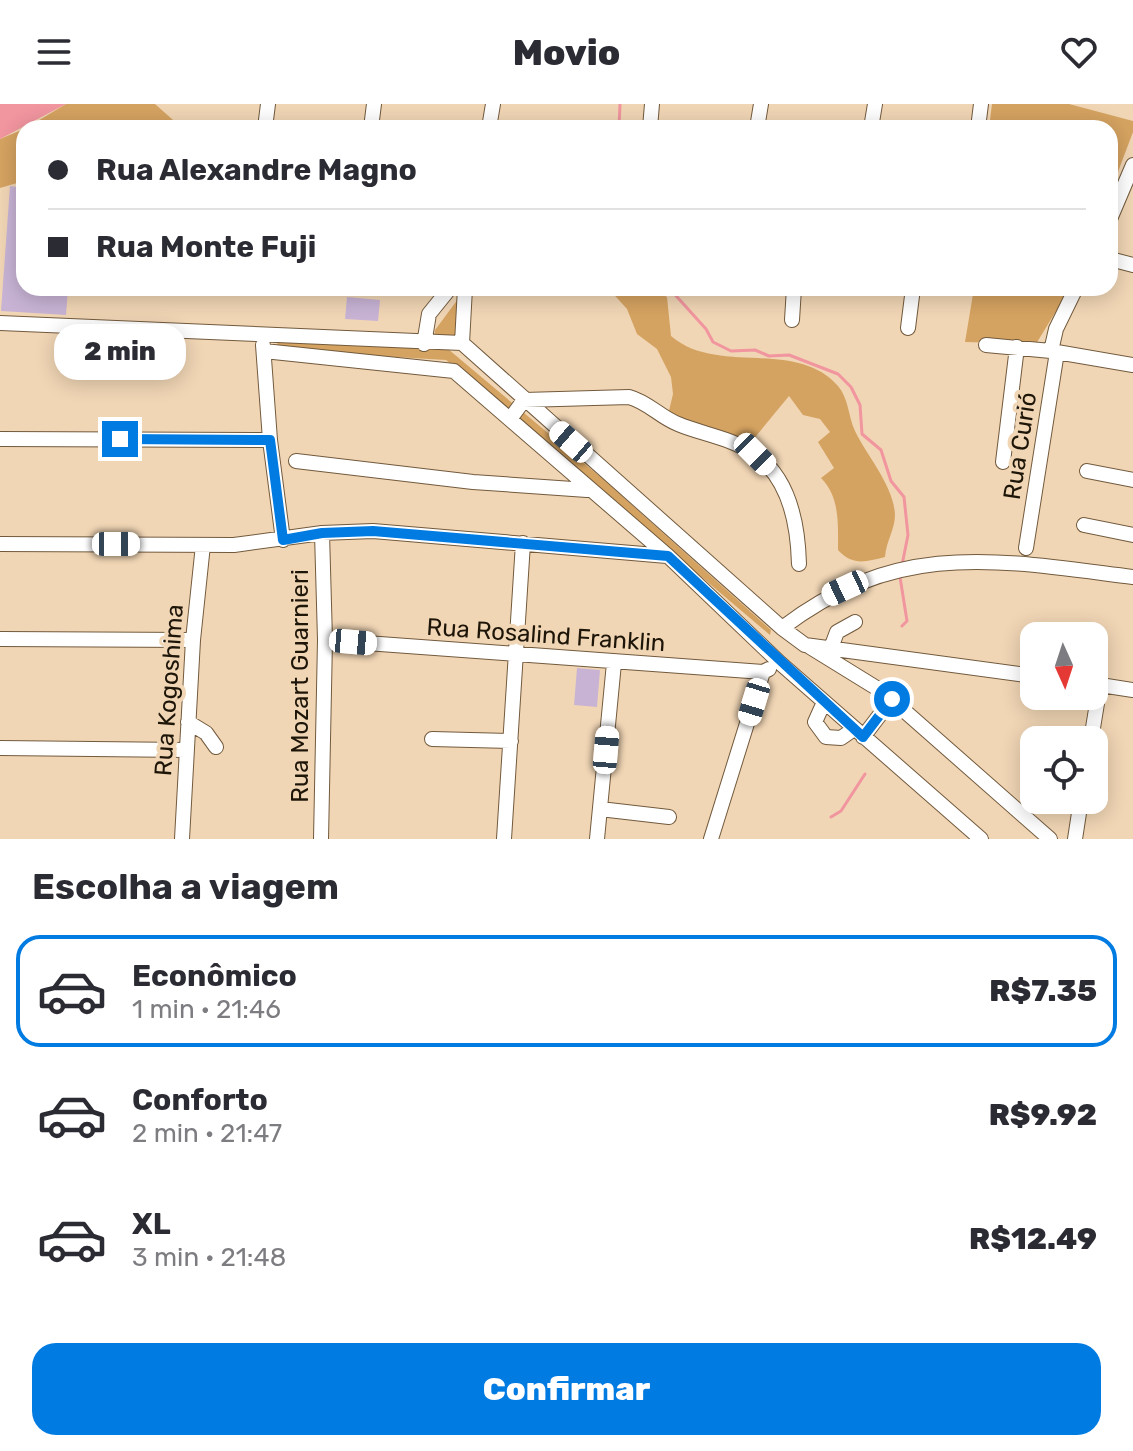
<!DOCTYPE html>
<html lang="pt">
<head>
<meta charset="utf-8">
<style>
  :root { --surface:#fff; --page:#f2f2f3; --text:#2b2b33; --muted:#7c7c81; --line:#e1e1e2; --accent:#007be2 }
  body { margin:0; font-family:Rubik,sans-serif; background:var(--page); color:var(--text); height:100vh; display:flex; flex-direction:column; font-size:30px; white-space:nowrap }
  * { box-sizing:border-box; margin:0 }
  p { font-size:26px; color:var(--muted) }
  .icon { flex:none; width:44px; height:44px; fill:none; stroke:currentColor; stroke-width:2; stroke-linecap:round; stroke-linejoin:round }
  .map { position:relative; height:735px; overflow:hidden }
  .sheet { display:flex; flex-direction:column; background:var(--surface); flex:1 }
  .sheet>* { flex:none }
  .banner { position:absolute; left:16px; top:16px; width:1102px; height:176px; border-radius:24px; box-shadow:0 4px 20px #0003; display:grid; align-content:center; height:176px; padding:0 32px; background:var(--surface) }
  .needle { width:52px; rotate:177deg }
  .fabs { position:absolute; left:1020px; top:518px; display:grid; gap:16px }
  .fabs a { display:grid; place-items:center; width:88px; height:88px; border-radius:16px; background:var(--surface); box-shadow:0 4px 20px #0003; font-size:40px }
  .end { position:absolute; width:36px; height:36px; margin:-18px; border:10px solid #007be2; background:#fff; box-shadow:0 0 0 4px #fff }
  .from { border-radius:50% }
  .bubble { position:absolute; height:56px; border-radius:24px; background:var(--surface); box-shadow:0 4px 20px #0003; font-size:26px; font-weight:800; line-height:56px; text-align:center }
  .car { position:absolute; width:24px; height:48px; margin:-24px -12px; border-radius:10px; box-shadow:0 0 6px 2px #0007; background:linear-gradient(#fff 24%,#345 0 40%,#fff 0 76%,#345 0 86%,#fff 0) }
  .banner b { display:flex; align-items:center; gap:28px; height:76px; font-size:30px }
  .banner b+b { border-top:2px solid var(--line) }
  .banner i { width:20px; height:20px; background:var(--text) }
  ul { padding:0; list-style:none }
  li { display:flex; align-items:center; gap:24px; height:112px; margin:0 16px 12px; padding:0 16px; border:4px solid transparent; border-radius:24px }
  li div { flex:1 }
  li b { display:block; font-size:30px }
  li em { font-style:normal; font-weight:800 }
  li.current { border-color:var(--accent) }
  li>.icon { width:72px; height:72px; stroke-width:1.5 }
  h2 { padding:0 32px; font-size:36px; line-height:96px }
  .primary-button { display:flex; gap:16px; margin-top:auto; padding:16px 32px }
  .primary-button a { flex:1; height:92px; border-radius:24px; background:var(--accent); color:#fff; font-size:32px; font-weight:800; line-height:92px; text-align:center }
  header { display:flex; justify-content:space-between; align-items:center; height:104px; padding:0 32px; background:var(--surface); font-size:36px; font-weight:800 }
  .map>svg:first-child { display:block }
</style>
</head>
<body>
<header><svg class="icon" aria-label="menu" viewBox="0 0 24 24"><path d="M4 6h16M4 12h16M4 18h16"/></svg>Movio<svg class="icon" aria-label="heart" viewBox="0 0 24 24"><path d="M12 20l-8-8c-3-5 5-10 8-4 3-6 11-1 8 4z"/></svg></header>
<div class="map">
<svg width="1133" height="735" viewBox="0 0 1133 735">
  <rect width="100%" height="100%" fill="#f1d6b5"/>
  <path fill="#d5a361" d="M66 0H155L182 24H26Z
    M992 0H1069L1133 17V28L1110 89V24H989Z
    M24 25V77L0 84V35Z
    M608 184H650L667 193 671 232C717 272 796 234 838 282 849 295 848 312 855 327 867 352 894 382 895 411 895 425 886 438 885 453 865 458 853 462 838 446 838 420 840 393 821 374L834 364 818 338 830 328 820 315 803 311 789 292 752 337 668 311 673 290 671 273 657 245 637 230 627 205Z
    M974 184H1070L1036 240 965 238Z
    M464 187 461 224 448 245 604 376 771 526 770 531 446 256 278 246 277 235 433 244 435 226Z"/>
  <path fill="#f1959f" d="M0 0H66L0 35Z"/>
  <g fill="none" stroke-linecap="round" stroke-linejoin="round">
    <path stroke="#f1959f" stroke-width="3" d="M619 24 620 0
      M669 184 706 225 713 238 731 247 755 246 769 252 789 251 838 270 851 283 860 301 862 330 881 346 891 377 904 393 908 431 902 461
      M900 473 907 517 902 522
      M831 713 841 707 865 670"/>
  </g>
  <path fill="#c8b3d5" d="M10 82 24 84V184H68L66 211 1 207Z
    M347 193 380 196 378 217 345 215Z
    M577 564 600 566 597 603 574 601Z"/>
  <g fill="none" stroke-linecap="round" stroke-linejoin="round">
    <defs>
      <path id="minor" d="M265 24 268 0
        M371 24 374 0
        M489 24 493 0
        M650 24 652 0
        M757 24 761 0
        M871 24 875 0
        M978 24 981 0
        M1110 115 1133 61
        M1110 155 1133 161
        M792 216 794 184
        M0 219 462 239 782 524 805 541 1034 572
        M908 224 913 184
        M462 239 465 184
        M424 240 429 210 450 184
        M263 241 270 336 283 436
        M986 241 1051 247 1133 261
        M264 247 454 267 668 452 780 559 981 735
        M1051 247 1056 225 1076 184
        M510 315 524 296 629 293C648 298 660 313 678 320 702 330 731 334 753 349 790 373 798 421 799 460
        M0 335 270 336
        M296 357 473 378 587 386
        M1003 358 1017 243
        M1087 367 1133 376
        M1084 421 1133 431
        M0 440 234 441 322 429 373 427 667 452
        M1026 444 1057 248
        M782 524C899 435 997 456 1133 473
        M0 535 193 536
        M325 536 763 568
        M810 543 883 588 1050 735
        M831 544 837 528 855 518
        M1094 580 1133 586
        M824 598 815 618 826 633 841 634 854 625
        M188 618 206 629 216 643
        M863 633 892 595
        M432 635 511 637
        M1091 636 1100 581
        M0 644 186 646
        M600 705 669 713
        M182 735 193 536 203 441
        M321 735 325 536 322 429
        M504 735 523 439
        M597 735 614 559
        M711 735 763 568 769 565
        M1075 735 1081 696"/>
    </defs>
    <use href="#minor" stroke="#725a3d" stroke-width="16"/>
    <use href="#minor" stroke="#fff" stroke-width="14"/>
  </g>
  <g fill="none" stroke-linecap="round" stroke-linejoin="round">
    <path stroke="#007be2" stroke-width="10" d="M120 335 270 336 283 436 322 429 373 427 668 452 863 633 892 595"/>
  </g>
  <g text-anchor="middle" stroke-width="8" stroke-linejoin="round" paint-order="stroke">
    <g font-size="24" fill="#1e1509" stroke="#f1d6b5">
      <text transform="translate(1020 342) rotate(-81)" y="8">Rua Curió</text>
      <text transform="translate(546 531) rotate(4)" y="8">Rua Rosalind Franklin</text>
      <text transform="translate(300 582) rotate(-90)" y="8">Rua Mozart Guarnieri</text>
      <text transform="translate(169 586) rotate(-86)" y="8">Rua Kogoshima</text>
    </g>
  </g>
</svg>
<div class="fabs">
<a><svg class="needle" viewBox="-14 -14 28 28"><path d="M0-13l5 13h-10z" fill="#e53935"/><path d="M0 13l5-13h-10z" fill="#7c7c81"/></svg></a>
<a><svg class="icon" aria-label="locate" viewBox="0 0 24 24"><circle cx="12" cy="12" r="6"/><path d="M12 2v4M12 18v4M2 12h4M18 12h4"/></svg></a>
</div>
<i class="end from" style="left:892px;top:595px"></i>
<i class="end" style="left:120px;top:335px"></i>
<div class="bubble" style="left:54px;top:220px;width:132px">2 min</div>
<i class="car" style="left:571px;top:338px;rotate:311deg"></i>
<i class="car" style="left:755px;top:350px;rotate:135deg"></i>
<i class="car" style="left:116px;top:440px;rotate:90deg"></i>
<i class="car" style="left:845px;top:484px;rotate:245deg"></i>
<i class="car" style="left:353px;top:538px;rotate:95deg"></i>
<i class="car" style="left:754px;top:598px;rotate:197deg"></i>
<i class="car" style="left:606px;top:646px;rotate:5deg"></i>
<div class="banner">
<b><i class="from"></i>Rua Alexandre Magno</b>
<b><i></i>Rua Monte Fuji</b>
</div>
</div>
<section class="sheet">
<h2>Escolha a viagem</h2>
<ul>
<li class="current"><svg class="icon" aria-label="car" viewBox="0 0 24 24"><path d="M5 17H2v-5l4-1 3-4h7l3 4 3 1v5h-3M9 17h6M6 11h13"/><circle cx="7" cy="17" r="2"/><circle cx="17" cy="17" r="2"/></svg><div><b>Econômico</b><p>1 min · 21:46</p></div><em>R$7.35</em></li>
<li><svg class="icon" aria-label="car" viewBox="0 0 24 24"><path d="M5 17H2v-5l4-1 3-4h7l3 4 3 1v5h-3M9 17h6M6 11h13"/><circle cx="7" cy="17" r="2"/><circle cx="17" cy="17" r="2"/></svg><div><b>Conforto</b><p>2 min · 21:47</p></div><em>R$9.92</em></li>
<li><svg class="icon" aria-label="car" viewBox="0 0 24 24"><path d="M5 17H2v-5l4-1 3-4h7l3 4 3 1v5h-3M9 17h6M6 11h13"/><circle cx="7" cy="17" r="2"/><circle cx="17" cy="17" r="2"/></svg><div><b>XL</b><p>3 min · 21:48</p></div><em>R$12.49</em></li>
</ul>
<div class="primary-button"><a>Confirmar</a></div>
</section>
</body>
</html>
